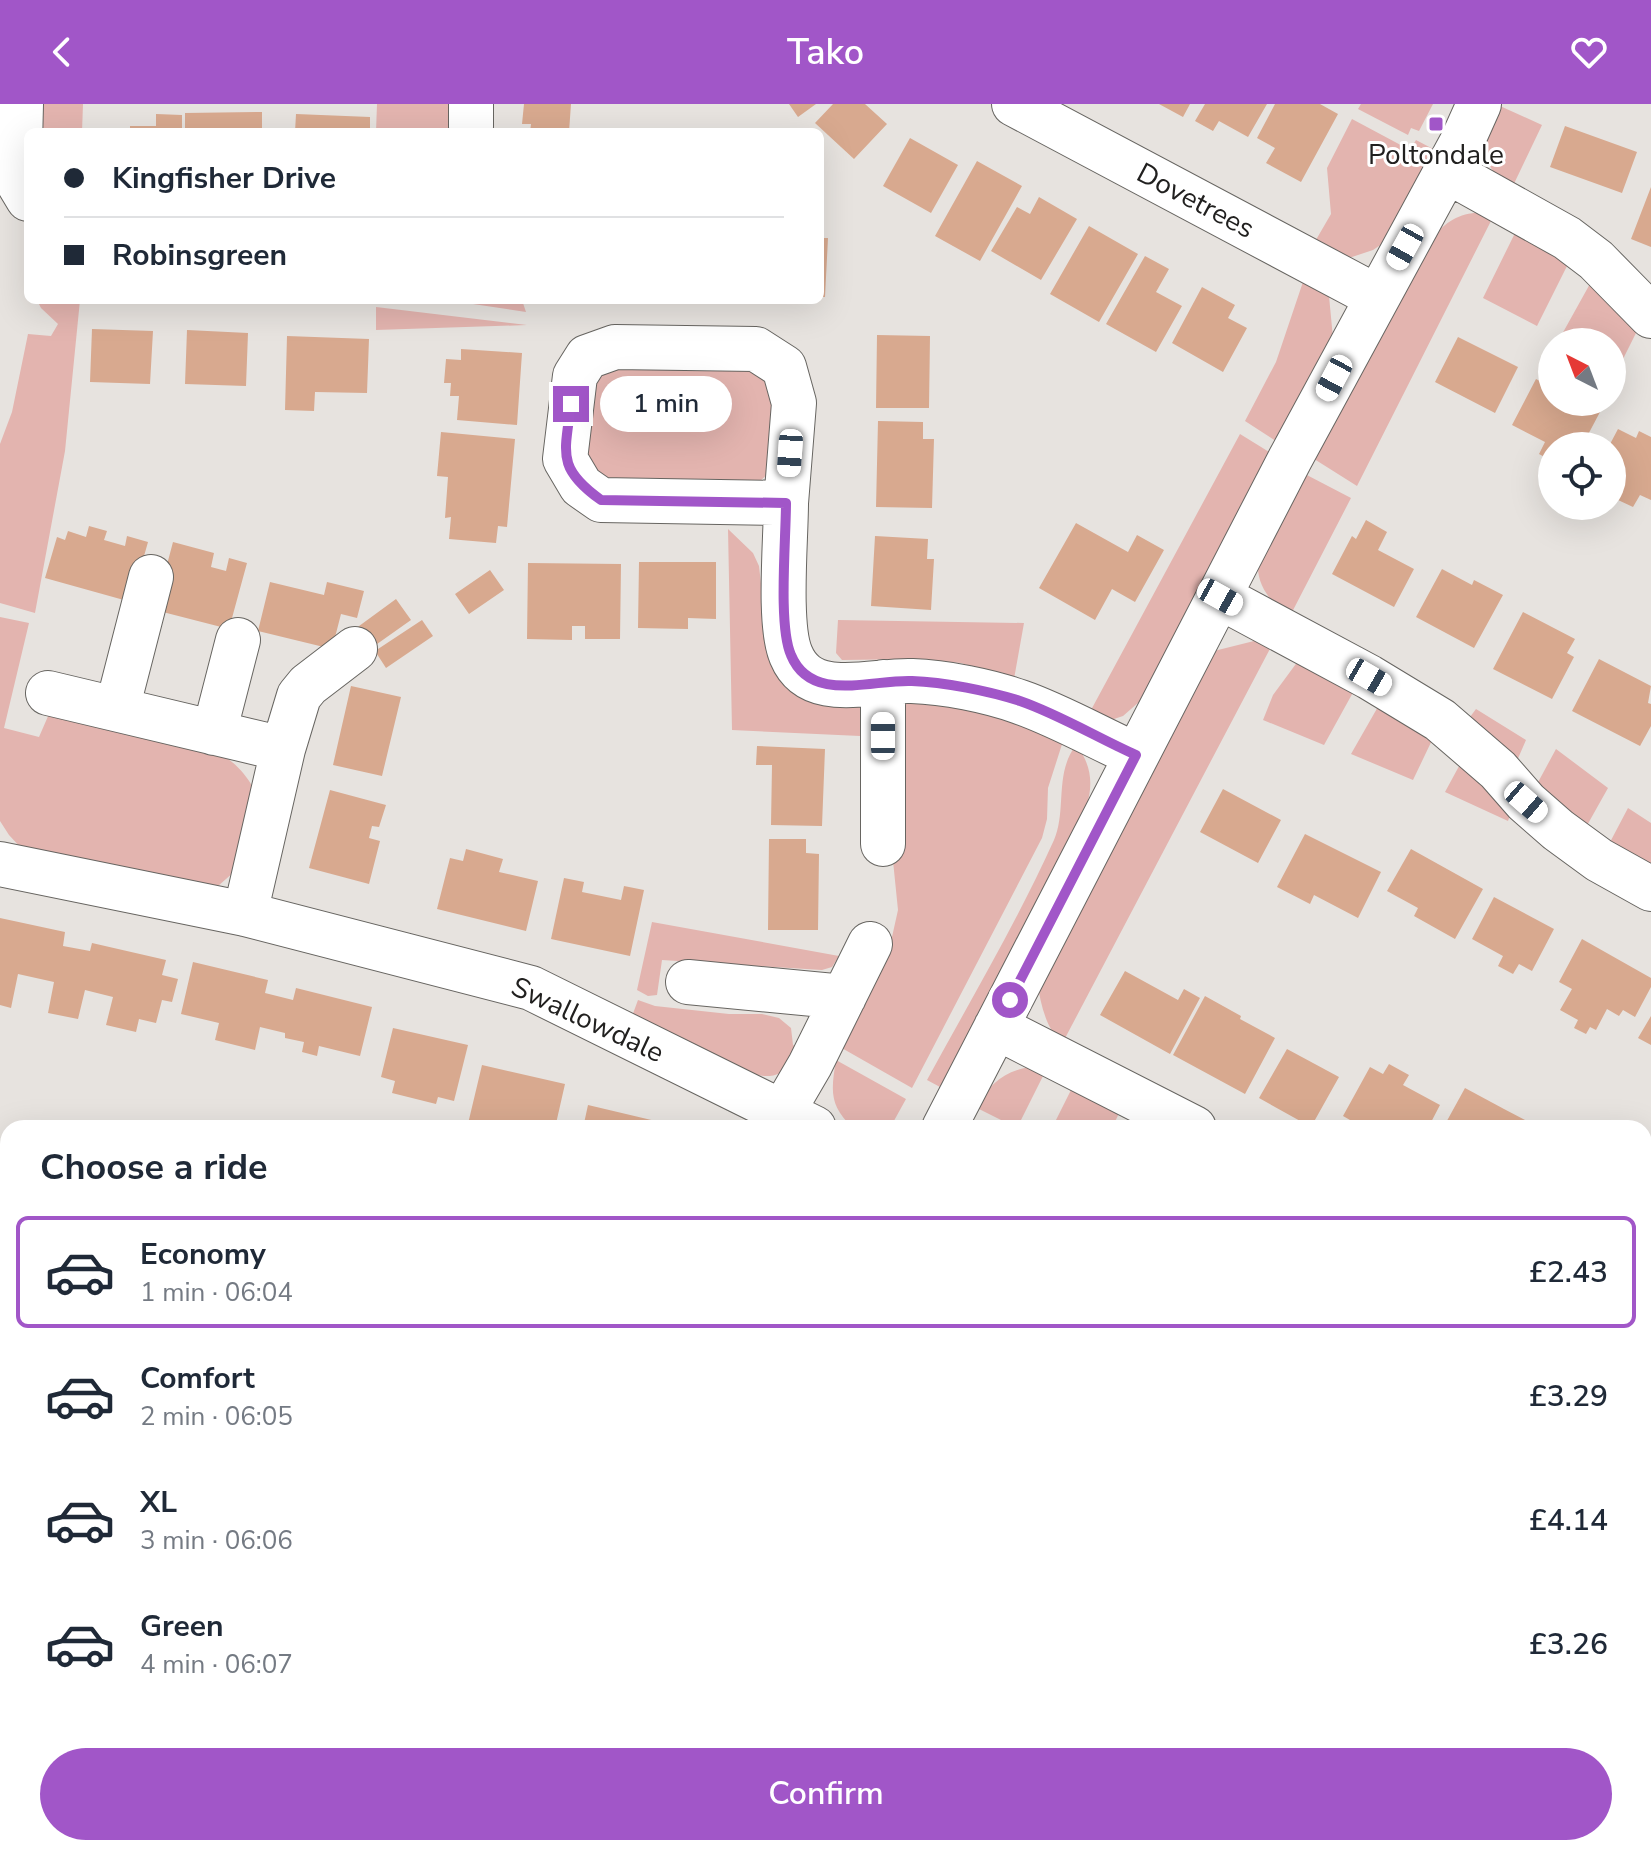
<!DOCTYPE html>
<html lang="en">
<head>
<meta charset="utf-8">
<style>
  :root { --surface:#fff; --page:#f6f6f7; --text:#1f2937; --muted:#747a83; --line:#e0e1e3; --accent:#a156c8 }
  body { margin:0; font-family:"Nunito Sans",sans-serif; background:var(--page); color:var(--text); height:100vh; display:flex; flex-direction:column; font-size:30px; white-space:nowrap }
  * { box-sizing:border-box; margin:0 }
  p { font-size:26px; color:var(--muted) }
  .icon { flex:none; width:44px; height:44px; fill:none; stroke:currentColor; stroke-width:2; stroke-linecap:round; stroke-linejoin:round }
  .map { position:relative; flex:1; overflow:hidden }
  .panel { position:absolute; left:0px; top:1016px; width:1652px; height:736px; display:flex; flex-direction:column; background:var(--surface); border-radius:24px 24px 0 0; box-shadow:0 8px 32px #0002 }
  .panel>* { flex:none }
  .hud { position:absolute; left:24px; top:24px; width:800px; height:176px; border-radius:12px; box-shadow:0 8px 32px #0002; display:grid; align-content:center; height:176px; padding:0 40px; background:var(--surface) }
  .needle { width:52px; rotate:318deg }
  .tools { position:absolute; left:1538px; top:224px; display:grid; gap:16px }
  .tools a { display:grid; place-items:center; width:88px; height:88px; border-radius:50%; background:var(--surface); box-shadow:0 8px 32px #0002; font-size:40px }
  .end { position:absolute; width:36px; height:36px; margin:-18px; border:10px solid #a156c8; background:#fff; box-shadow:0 0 0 4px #fff }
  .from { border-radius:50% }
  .bubble { position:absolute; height:56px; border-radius:28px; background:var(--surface); box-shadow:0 8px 32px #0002; font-size:26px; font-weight:600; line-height:56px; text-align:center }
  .car { position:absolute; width:24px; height:48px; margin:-24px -12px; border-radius:10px; box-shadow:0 0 6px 2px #0007; background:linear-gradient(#fff 24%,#345 0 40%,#fff 0 76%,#345 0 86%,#fff 0) }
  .hud b { display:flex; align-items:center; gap:28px; height:76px; font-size:30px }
  .hud b+b { border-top:2px solid var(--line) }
  .hud i { width:20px; height:20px; background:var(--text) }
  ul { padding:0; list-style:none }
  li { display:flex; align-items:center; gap:24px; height:112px; margin:0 16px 12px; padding:0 24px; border:4px solid transparent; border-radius:12px }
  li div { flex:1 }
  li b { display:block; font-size:30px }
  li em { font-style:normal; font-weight:600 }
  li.selected { border-color:var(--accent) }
  li>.icon { width:72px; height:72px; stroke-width:1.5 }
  h2 { padding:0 40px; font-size:36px; line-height:96px }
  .action { display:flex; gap:16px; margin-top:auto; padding:16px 40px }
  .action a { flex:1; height:92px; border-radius:48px; background:var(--accent); color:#fff; font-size:32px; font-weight:600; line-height:92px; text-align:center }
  header { display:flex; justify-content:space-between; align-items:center; height:104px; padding:0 40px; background:var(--accent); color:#fff; font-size:36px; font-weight:600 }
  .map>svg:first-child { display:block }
</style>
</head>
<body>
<header><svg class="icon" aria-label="back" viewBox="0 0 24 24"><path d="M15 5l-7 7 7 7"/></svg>Tako<svg class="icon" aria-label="heart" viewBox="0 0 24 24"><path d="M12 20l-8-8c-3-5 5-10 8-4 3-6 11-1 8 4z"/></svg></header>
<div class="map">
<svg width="1651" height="1752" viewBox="0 0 1651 1752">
  <rect width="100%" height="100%" fill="#e7e3df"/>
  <path fill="#dfd7cc" d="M0 1246 8 1249V1439L0 1460Z"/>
  <path fill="#e3b4af" d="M43 0H83L82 28H42Z
    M377 0H461L451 22 442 28H376Z
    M1361 0H1433L1419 27 1411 24 1408 31 1358 5Z
    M1500 2 1542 21 1511 86C1476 54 1481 43 1500 2Z
    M1352 15 1410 46 1416 36 1435 46 1382 140 1373 146 1352 153H1340L1313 141 1331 110 1327 64Z
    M1484 108 1494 111 1357 382 1311 353 1434 132C1449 115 1461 109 1484 108Z
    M1517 125 1569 158 1537 222 1483 194Z
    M1306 169 1329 192 1333 234 1279 339 1245 317 1276 258Z
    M1591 178 1640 221 1619 263 1612 259V238H1572L1561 232Z
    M80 196 65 347 35 509 0 499V340L12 308 28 230 51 232 58 220 41 204 38 198Z
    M446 196H522L526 208Z
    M376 203 527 221 376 226Z
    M742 262 771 281 778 295 770 368 760 377 605 376 586 351 594 282 603 270 618 263Z
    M1240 330 1274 351 1168 551 1139 598 1123 612 1108 617 1091 606Z
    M1303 369 1351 394 1289 514C1274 500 1257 484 1258 461 1259 448 1295 385 1303 369Z
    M728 425 753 449 759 462 763 497 863 600 869 624 860 632 732 626Z
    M0 513 29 519 4 624 39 633 49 610 220 649C235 659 245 669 254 685L234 768 218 782 22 745 9 731 0 717Z
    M838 516 1024 519 1014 575 961 559 918 555 842 556 836 549Z
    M1258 536 1273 539 1062 940C1045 922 1041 901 1037 877L1214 547Z
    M1301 553 1356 583 1324 641 1263 616 1273 591Z
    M917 589 1064 634 1048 684 1047 715 1042 734 912 984 840 943 860 887 892 833 898 806 892 747 896 605Z
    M1379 601 1435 630 1413 676 1351 650Z
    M1476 605 1526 636 1516 659 1470 613Z
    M1076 641C1091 659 1094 681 1086 703L950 982 940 983 927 976C970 897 1017 818 1054 736 1067 706 1054 670 1076 641Z
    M1556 645 1608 684 1585 725 1536 682Z
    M1464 653 1512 705 1508 717 1445 688Z
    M1628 704 1651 719V766L1608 742Z
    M652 818 839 852 832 863 822 866 662 856 657 891 648 892 637 886Z
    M638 896 655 902 729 910H762L779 914 791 924 793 941 799 944C793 954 787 968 775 971 748 980 660 929 631 915Z
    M836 956 906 995 890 1024H853C829 1001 831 987 836 956Z
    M1032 963 1046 966 1017 1024 975 1003C990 981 1004 966 1032 963Z
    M1073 982 1122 1003 1112 1024H1070L1056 1016Z
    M8 1311V1382L0 1377V1330Z
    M1651 1375V1453L1644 1467V1387Z"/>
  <path fill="#d8a98f" d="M524 0H571L569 28H530L531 20H522Z
    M789 0H816L798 13Z
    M833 0H865L887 20 854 55 815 19Z
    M1159 0H1190L1183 13Z
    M1205 0H1267L1248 33 1219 17 1213 27 1195 17Z
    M1275 0H1320L1338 10 1301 78 1266 59 1275 44 1257 34Z
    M262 8V28H185V9Z
    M156 10 182 11V28H130V22H156Z
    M296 10 370 13V28H295Z
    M1565 22 1637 48 1622 89 1550 63Z
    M910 34 958 61 931 109 883 82Z
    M977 57 1022 82 980 157 935 132Z
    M1651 83V143L1631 135Z
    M1039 93 1077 115 1041 176 991 147 1017 103 1030 110Z
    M1089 122 1138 150 1099 218 1050 190Z
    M820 134H828L825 193H820Z
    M1145 152 1169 165 1156 188 1182 202 1156 248 1106 220Z
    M1202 183 1235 201 1228 214 1247 224 1223 268 1172 239Z
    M92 225 153 227 150 280 90 278Z
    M187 226 248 229 246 282 185 280Z
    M877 231 930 232 929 304H876Z
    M287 232 369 235 367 289 315 288 314 307 285 306Z
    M1458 233 1518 263 1495 309 1435 278Z
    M461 245 522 249 517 321 457 316 459 292H450L451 279H444L446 255 461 256Z
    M1536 275 1552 283V298H1581L1600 308 1582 342H1552V357L1539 350 1545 338 1512 321Z
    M878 317 923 318V335H934L932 404 876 403Z
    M1618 325 1636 334 1639 327 1651 333V396L1640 391 1633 403 1618 396 1624 383 1612 377V342H1609Z
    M441 328 515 335 507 423 498 422 496 439 449 435 451 413 445 414 448 373 437 372Z
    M1366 416 1387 428 1378 446 1414 465 1394 503 1332 470 1352 432 1356 435Z
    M1076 419 1128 448 1137 431 1164 446 1135 498 1112 485 1095 516 1039 484Z
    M89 422 107 427 104 436 125 442 127 432 148 438 131 498 45 474 57 433 65 436 68 427 86 433Z
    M875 432 928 435 927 455H934L931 506 871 502Z
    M173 438 214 449 211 463 226 467 229 454 247 459 229 525 155 506Z
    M639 458H716V515L688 514V525L638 524Z
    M528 459 621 460 620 535H585V522H572V536L527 535Z
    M1442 465 1472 481 1474 476 1503 491 1474 544 1416 513Z
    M490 466 504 486 469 510 455 490Z
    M270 478 324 491 327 478 364 487 357 514 341 510 332 545 258 527Z
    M396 495 411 516 370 545 355 525Z
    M1523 508 1575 535 1567 549 1574 553 1552 595 1493 565Z
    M422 516 433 532 386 564 375 547Z
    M1599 555 1651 582 1648 599 1651 600V622L1640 642 1572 607Z
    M351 582 401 593 382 672 333 661Z
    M757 642 825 645 822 722 771 721 772 661H756Z
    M1223 685 1281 716 1258 759 1200 728Z
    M330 686 386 701 379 723 372 722 369 734 380 737 369 780 309 764Z
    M1305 730 1381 768 1358 814 1314 791 1310 800 1277 783Z
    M769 735H806V749L819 750 818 826H768Z
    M466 745 503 755 499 768 538 777 526 827 437 805 450 754 463 757Z
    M1411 745 1483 785 1455 835 1414 812 1418 804 1387 787Z
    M564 774 584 778 582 788 621 796 624 782 644 786 630 852 551 835Z
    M1494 793 1554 825 1532 867 1519 860 1513 870 1498 862 1503 852 1472 835Z
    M0 814 65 828 63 842 90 847 92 839 166 856 162 871 178 875 172 898 162 896 156 919 139 915 136 928 106 921 113 893 85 886 78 915 48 909 54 878 18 870 11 904 0 901Z
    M1582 835 1651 874V883L1635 913 1623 906 1619 912 1607 905 1596 926 1590 923 1586 930 1574 924 1578 916 1560 906 1572 885 1559 878Z
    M193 858 268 876 265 889 293 896 296 884 372 903 360 952 319 942 317 952 302 948 304 938 285 934V929L260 923 255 946 215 936 219 919 181 910Z
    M1125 867 1178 896 1184 885 1200 894 1170 950 1100 911Z
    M1205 892 1241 912 1240 915 1275 934 1245 990 1173 951Z
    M1651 912V941L1638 934Z
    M393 924 468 941 454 997 438 993 436 1000 392 989 395 977 381 973Z
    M1287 945 1339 973 1311 1023 1259 994Z
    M1389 960 1409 971 1403 981 1440 1001 1428 1024H1364L1343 1012 1370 963 1383 970Z
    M482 961 565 980 555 1024H467Z
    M1465 984 1504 1005 1540 1024H1443Z
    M588 1001 664 1019 663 1024H583Z
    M0 1065 8 1068V1118L0 1115Z
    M1644 1076 1651 1080V1087L1644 1100Z
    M1644 1324 1651 1328V1338L1644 1351Z
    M0 1695 8 1697V1744H37L35 1748 28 1746 26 1752H0Z
    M509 1744H542L539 1752H529Z
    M1100 1744H1167L1164 1752H1096Z"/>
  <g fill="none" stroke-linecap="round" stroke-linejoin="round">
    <defs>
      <path id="minor" d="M21 0 19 80 28 95
        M1014 0 1377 193
        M471 23V0
        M1447 67 1567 134 1596 156 1651 212
        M786 399 794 299 784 263 756 245 615 243 587 253 575 272 565 355 581 382 601 396 786 399C786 435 778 521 791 551 811 599 873 575 912 577 945 578 989 587 1020 598 1058 611 1098 634 1136 651
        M1220 493 1369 573 1440 616 1498 666 1526 698 1558 726 1599 756 1651 785
        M48 589 283 645 245 810
        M117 605 151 473
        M214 629 238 536
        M283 645 299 592 308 581 355 545
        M883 740V578
        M0 760 245 810 531 884 814 1024
        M688 878 844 893
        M996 923 1194 1024
        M782 1009 810 961 870 840
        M944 1024 1290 355 1462 38 1479 0
        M0 1161 8 1164
        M1644 1207 1651 1211
        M0 1607 8 1609
        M340 1744 355 1752
        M299 1752 303 1744
        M634 1752V1744
        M1190 1752 1193 1744"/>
    </defs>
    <use href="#minor" stroke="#676561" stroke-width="46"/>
    <use href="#minor" stroke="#fff" stroke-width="44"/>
  </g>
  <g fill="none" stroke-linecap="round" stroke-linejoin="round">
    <path stroke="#a156c8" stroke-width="10" d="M571 300C565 349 556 364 601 396L786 399C786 435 778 522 791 551 811 600 873 575 912 577 944 578 989 587 1020 597 1058 610 1098 634 1136 651L1010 896"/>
  </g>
  <rect fill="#a156c8" stroke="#fff" stroke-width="3" x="1428" y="12" width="16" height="16" rx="4"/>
  <g text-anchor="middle" stroke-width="6" stroke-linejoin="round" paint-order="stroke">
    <g font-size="28" fill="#21201f" stroke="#fff">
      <text x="1436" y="60">Poltondale</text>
    </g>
    <g font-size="28" fill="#21201f" stroke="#fff">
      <text transform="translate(1196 96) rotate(28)" y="10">Dovetrees</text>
      <text transform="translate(588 915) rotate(25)" y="10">Swallowdale</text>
    </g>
  </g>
</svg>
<div class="tools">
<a><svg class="needle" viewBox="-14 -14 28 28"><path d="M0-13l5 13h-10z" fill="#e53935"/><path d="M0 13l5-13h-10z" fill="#747a83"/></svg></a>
<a><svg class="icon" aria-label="locate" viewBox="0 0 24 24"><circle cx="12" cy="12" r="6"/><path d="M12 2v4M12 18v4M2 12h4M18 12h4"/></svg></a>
</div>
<i class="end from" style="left:1010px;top:896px"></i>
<i class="end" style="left:571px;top:300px"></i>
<div class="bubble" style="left:600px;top:272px;width:132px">1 min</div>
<i class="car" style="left:1405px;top:143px;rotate:209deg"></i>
<i class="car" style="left:1334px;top:274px;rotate:208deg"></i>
<i class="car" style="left:790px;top:349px;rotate:184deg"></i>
<i class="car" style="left:1220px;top:493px;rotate:119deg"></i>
<i class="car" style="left:1369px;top:573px;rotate:120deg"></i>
<i class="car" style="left:883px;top:632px;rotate:0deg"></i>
<i class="car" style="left:1526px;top:698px;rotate:131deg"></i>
<div class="hud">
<b><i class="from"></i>Kingfisher Drive</b>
<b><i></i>Robinsgreen</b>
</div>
<section class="panel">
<h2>Choose a ride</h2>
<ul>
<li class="selected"><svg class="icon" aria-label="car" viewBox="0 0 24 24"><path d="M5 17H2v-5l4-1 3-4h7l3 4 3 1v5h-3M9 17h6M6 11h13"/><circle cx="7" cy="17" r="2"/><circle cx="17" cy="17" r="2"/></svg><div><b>Economy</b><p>1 min · 06:04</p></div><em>£2.43</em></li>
<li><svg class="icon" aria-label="car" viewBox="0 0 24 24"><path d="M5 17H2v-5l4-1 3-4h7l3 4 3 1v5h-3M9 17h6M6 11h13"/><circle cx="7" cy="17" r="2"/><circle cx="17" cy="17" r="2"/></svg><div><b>Comfort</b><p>2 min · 06:05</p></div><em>£3.29</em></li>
<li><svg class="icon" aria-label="car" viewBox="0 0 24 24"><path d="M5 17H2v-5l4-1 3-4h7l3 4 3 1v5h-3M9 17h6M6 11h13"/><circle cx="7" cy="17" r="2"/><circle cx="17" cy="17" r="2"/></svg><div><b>XL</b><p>3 min · 06:06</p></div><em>£4.14</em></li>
<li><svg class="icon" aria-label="car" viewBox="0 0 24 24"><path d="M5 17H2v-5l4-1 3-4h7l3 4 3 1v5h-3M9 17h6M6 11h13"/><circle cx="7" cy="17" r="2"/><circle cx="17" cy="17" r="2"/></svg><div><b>Green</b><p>4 min · 06:07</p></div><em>£3.26</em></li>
</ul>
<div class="action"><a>Confirm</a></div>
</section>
</div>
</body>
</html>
